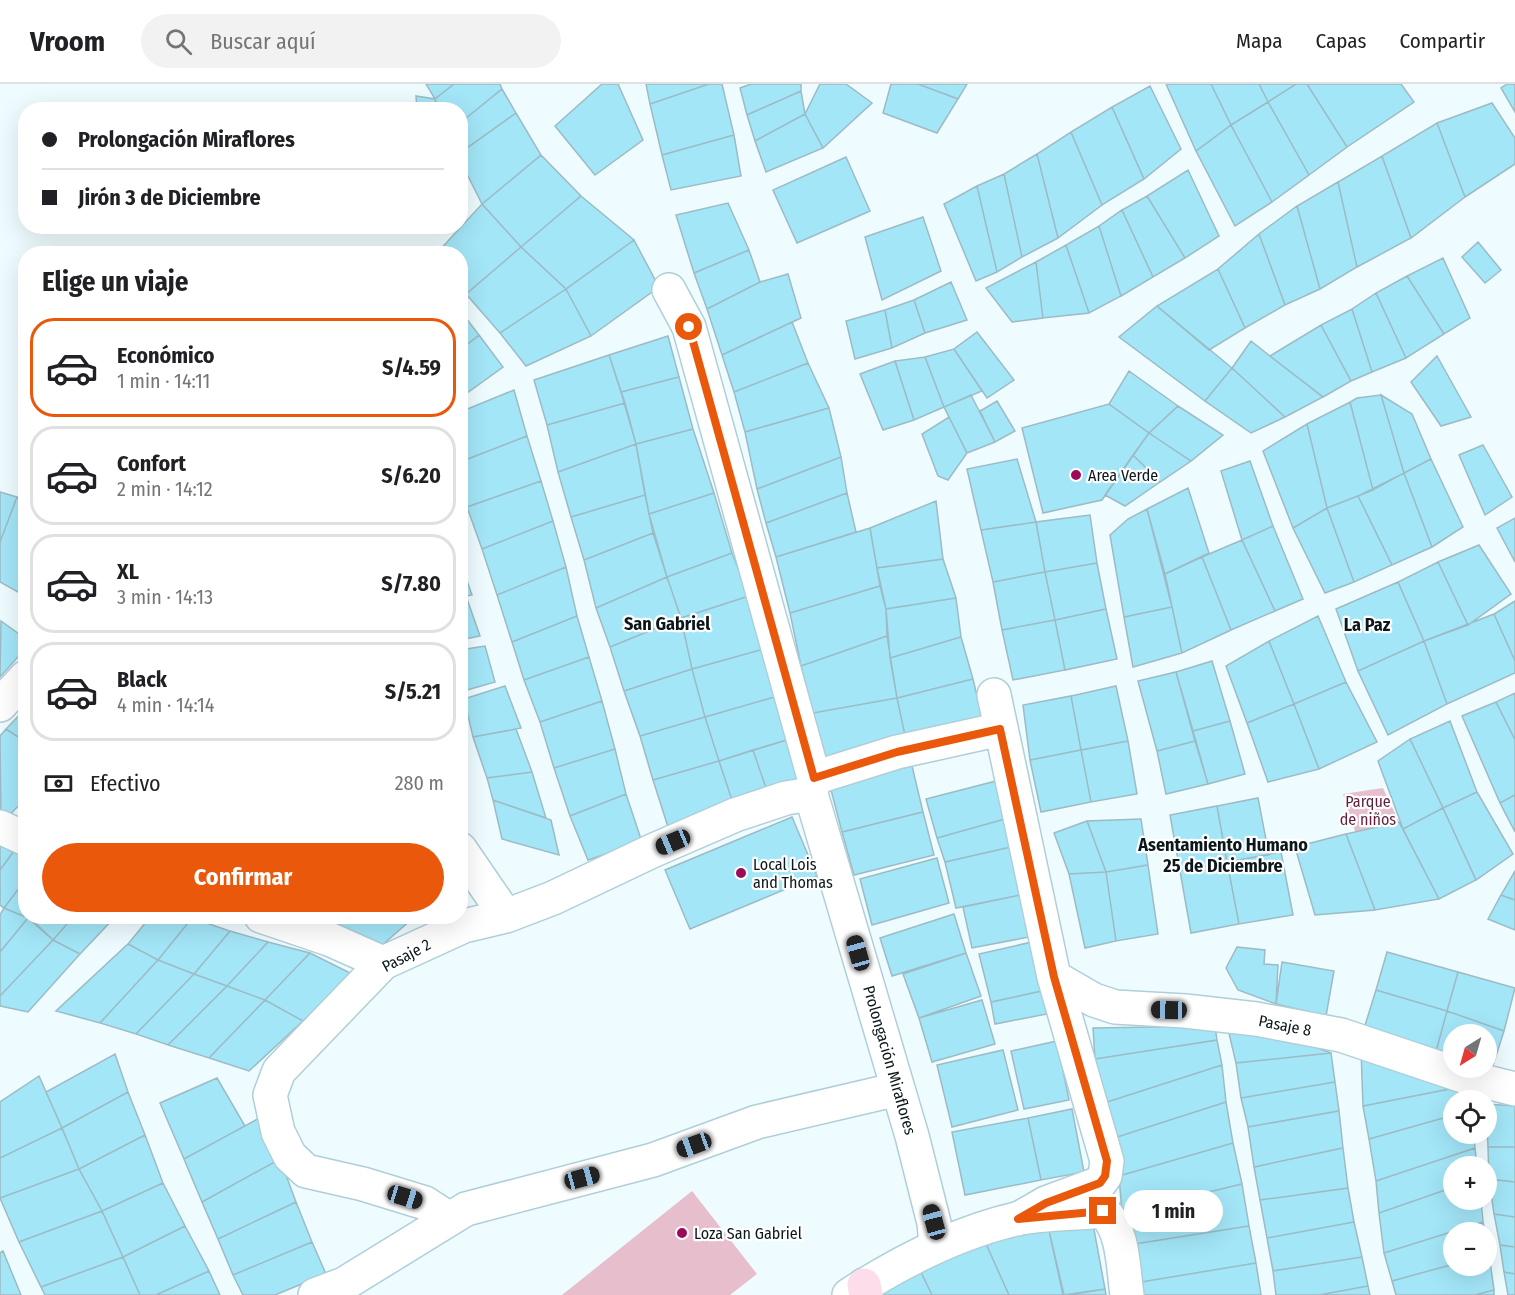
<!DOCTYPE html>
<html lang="es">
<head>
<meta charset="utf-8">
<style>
  :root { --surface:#fff; --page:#f2f2f2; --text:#202124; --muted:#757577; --line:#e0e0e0; --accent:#ea580c }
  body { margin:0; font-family:"Fira Sans Condensed",sans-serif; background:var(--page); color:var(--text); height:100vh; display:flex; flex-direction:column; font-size:22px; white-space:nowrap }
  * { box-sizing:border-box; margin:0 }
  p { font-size:20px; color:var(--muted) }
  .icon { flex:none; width:33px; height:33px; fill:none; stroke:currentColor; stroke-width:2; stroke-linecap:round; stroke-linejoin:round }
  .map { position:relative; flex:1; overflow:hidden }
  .sheet { position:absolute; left:18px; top:162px; width:450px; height:678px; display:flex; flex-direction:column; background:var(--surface); border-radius:24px; box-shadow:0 6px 24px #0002 }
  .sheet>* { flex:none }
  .banner { position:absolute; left:18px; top:18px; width:450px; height:132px; border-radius:24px; box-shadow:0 6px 24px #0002; display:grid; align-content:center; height:132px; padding:0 24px; background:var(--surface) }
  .needle { width:39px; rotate:217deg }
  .tools { position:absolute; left:1443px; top:940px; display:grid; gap:12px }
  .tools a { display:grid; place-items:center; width:54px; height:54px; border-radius:50%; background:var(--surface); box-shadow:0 6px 24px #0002; font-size:30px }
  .end { position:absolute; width:27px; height:27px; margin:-14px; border:8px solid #ea580c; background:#fff; box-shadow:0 0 0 3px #fff }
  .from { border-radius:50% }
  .bubble { position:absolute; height:42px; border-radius:21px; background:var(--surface); box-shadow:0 6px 24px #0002; font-size:20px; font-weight:700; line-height:42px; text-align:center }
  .car { position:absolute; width:18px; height:36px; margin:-18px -9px; border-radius:8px; box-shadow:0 0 4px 2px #0007; background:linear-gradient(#222 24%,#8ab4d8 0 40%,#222 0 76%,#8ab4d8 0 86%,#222 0) }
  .banner b { display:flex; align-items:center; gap:21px; height:57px; font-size:22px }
  .banner b+b { border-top:2px solid var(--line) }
  .banner i { width:15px; height:15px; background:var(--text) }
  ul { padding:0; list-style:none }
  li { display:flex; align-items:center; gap:18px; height:99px; margin:0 12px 9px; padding:0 12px; border:3px solid var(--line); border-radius:24px }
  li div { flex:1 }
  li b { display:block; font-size:22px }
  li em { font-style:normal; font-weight:700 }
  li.current { border-color:var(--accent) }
  li>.icon { width:54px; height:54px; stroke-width:1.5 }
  h2 { padding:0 24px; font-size:27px; line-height:72px }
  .pay { display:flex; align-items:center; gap:15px; height:66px; padding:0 24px; font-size:22px }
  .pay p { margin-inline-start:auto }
  .action { display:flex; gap:12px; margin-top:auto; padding:12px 24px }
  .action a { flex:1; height:69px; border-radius:36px; background:var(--accent); color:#fff; font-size:24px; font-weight:700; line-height:69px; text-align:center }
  header { display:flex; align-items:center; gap:36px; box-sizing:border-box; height:84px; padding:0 30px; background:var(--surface); border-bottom:2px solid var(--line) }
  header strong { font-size:28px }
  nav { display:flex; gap:33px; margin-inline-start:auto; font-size:21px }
  .search { width:420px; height:54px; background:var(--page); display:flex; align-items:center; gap:15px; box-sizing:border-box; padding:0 21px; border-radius:33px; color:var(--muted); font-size:22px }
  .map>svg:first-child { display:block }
</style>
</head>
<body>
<header>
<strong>Vroom</strong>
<div class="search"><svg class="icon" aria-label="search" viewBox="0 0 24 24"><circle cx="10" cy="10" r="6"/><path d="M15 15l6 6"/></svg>Buscar aquí</div>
<nav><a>Mapa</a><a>Capas</a><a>Compartir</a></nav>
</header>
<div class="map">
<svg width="1515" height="1211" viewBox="0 0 1515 1211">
  <rect width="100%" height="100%" fill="#eefbff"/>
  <path fill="#e7becc" d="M1383 704 1399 738 1356 750 1343 710Z
    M692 1107 757 1190 730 1211H562Z"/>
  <path fill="#a3e6f8" stroke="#9cbbc4" stroke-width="1.5" d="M426 0H454L435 15Z
    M454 0H500L502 5 460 39V26H439L435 15Z
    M602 0H618L643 56 595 91 555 42Z
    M646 0H709L650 20Z
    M709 0H722L734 51 662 71 650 20Z
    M751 0H801V7L747 31 740 4Z
    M820 0H846L872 19 823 64 805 30Z
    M891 0H918L958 15 937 49 883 29Z
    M918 0H967L958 15Z
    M1166 0H1211L1231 41 1196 67Z
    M1211 0H1259L1268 18 1231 41Z
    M1259 0H1296L1268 18Z
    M1296 0H1307L1347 63 1309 91 1268 18Z
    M1307 0H1401L1414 18 1347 63Z
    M1507 0H1515V28L1501 4Z
    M1150 2 1181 65 1144 95 1112 23Z
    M502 5 516 29 460 69V39Z
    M801 7 805 30 755 57 747 31Z
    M416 12 435 15 437 26H417Z
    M1268 18 1309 91 1272 118 1231 41Z
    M1492 19 1515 54V80L1465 113 1437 39Z
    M1112 23 1144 95 1102 121 1071 48Z
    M516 29 541 71 482 120 460 76V69Z
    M805 30 823 64 766 88 755 57Z
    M1437 39 1465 113 1411 154 1382 72Z
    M1231 41 1272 118 1235 142 1196 67Z
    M1071 48 1102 121 1058 154 1037 70Z
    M734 51 741 92 671 106 662 71Z
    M1037 70 1058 154 1022 173 1004 90Z
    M541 71 581 112 521 163 482 120Z
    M1382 72 1411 154 1357 183 1338 98Z
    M846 73 870 127 797 159 773 106Z
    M1188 86 1219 152 1185 174 1147 112Z
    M1004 90 1022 173 997 188 977 102Z
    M1338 98 1357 183 1320 205 1297 122Z
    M977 102 997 188 976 197 944 120Z
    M581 112 634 156 566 205 521 163Z
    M1147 112 1185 174 1153 193 1122 126Z
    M728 119 749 166 694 189 676 131Z
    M482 120 521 163 466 210 460 205V170H436Z
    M1297 122 1320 205 1285 221 1259 150Z
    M1122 126 1153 193 1121 212 1099 142Z
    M923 133 941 187 882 216 865 153Z
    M1099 142 1121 212 1089 229 1066 161Z
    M1259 150 1285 221 1245 244 1218 185Z
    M634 156 659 203 591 252 566 205Z
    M1478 158 1501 186 1485 199 1462 173Z
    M1066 161 1089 229 1043 234 1036 178Z
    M521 163 566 205 500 249 466 210Z
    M749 166 760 198 707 225 694 189Z
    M1443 174 1470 234 1444 250 1407 192Z
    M1036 178 1043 234 1012 238 986 204Z
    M1218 185 1245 244 1209 266 1157 222Z
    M788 190 801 234 722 271 707 225 760 198Z
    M1407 192 1444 250 1406 274 1376 209Z
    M951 198 967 236 925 249 914 216Z
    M566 205 591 252 526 282 500 249Z
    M1376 209 1406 274 1372 288 1352 225Z
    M914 216 925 249 892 264 885 226Z
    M1157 222 1232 284 1205 317 1119 253Z
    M1352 225 1372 288 1351 297 1321 241Z
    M460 226 479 251 460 266Z
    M885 226 892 264 855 275 846 237Z
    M792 238 808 279 734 308 722 271Z
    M1321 241 1351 297 1323 313 1270 272Z
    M977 248 1014 296 987 314 954 265Z
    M479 251 503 283 460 314V266Z
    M668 252 679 293 621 308 609 271Z
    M1251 257 1270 272 1323 313 1285 333 1232 284Z
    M954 265 982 307 944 323 925 273Z
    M609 271 625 319 547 341 534 296Z
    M1437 272 1471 333 1441 342 1411 298Z
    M925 273 944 323 914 336 895 277Z
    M895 277 914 336 883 346 860 290Z
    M808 279 829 324 745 348 734 308Z
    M1232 284 1285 333 1251 349 1205 317Z
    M1129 287 1178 322 1149 349 1109 320Z
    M679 293 693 345 636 360 621 308Z
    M514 306 527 352 460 378V328Z
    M971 311 995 358 967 369 944 323Z
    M1381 311 1412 330 1431 375 1404 389Z
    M1381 311 1404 389 1373 406 1350 318 1357 314Z
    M997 317 1015 347 995 358 980 327Z
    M1350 318 1373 406 1327 424 1307 340Z
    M625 319 636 360 558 388 547 341Z
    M1109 320 1149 349 1102 416 1043 429 1022 344Z
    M1178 322 1223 351 1191 377 1149 349Z
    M829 324 841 373 757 405 745 348Z
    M949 333 967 369 948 396 938 392 922 350Z
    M1307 340 1327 424 1293 444 1263 367Z
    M693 345 714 409 649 430 636 360Z
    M1149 349 1191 377 1160 398 1133 371Z
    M527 352 541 397 467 423 460 402V378Z
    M636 360 645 411 571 433 558 388Z
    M1483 361 1512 413 1485 431 1459 371Z
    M1133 371 1160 398 1125 422 1105 411Z
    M841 373 847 409 766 439 757 405Z
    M1017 375 1036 438 981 446 967 385Z
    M1431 375 1463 443 1432 463 1404 389Z
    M1250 377 1273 442 1242 456 1221 387Z
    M1404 389 1432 463 1392 481 1358 412Z
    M541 397 553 437 482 465 467 423Z
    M1188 404 1209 469 1165 490 1147 425Z
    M0 408 17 413 0 458Z
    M714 409 732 469 667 493 649 430Z
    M847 409 856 448 776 473 766 439Z
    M645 411 653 449 584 476 571 433Z
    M1358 412 1392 481 1354 498 1327 424Z
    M17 413 26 417 25 512 0 498V458Z
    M936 417 943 475 877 484 870 444Z
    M1327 424 1354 498 1325 509 1293 444Z
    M1147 425 1172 523 1124 533 1110 451 1128 435Z
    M1090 431 1097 479 1045 488 1036 438Z
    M1515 434V478L1497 444Z
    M553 437 566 483 497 511 482 465Z
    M1036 438 1045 488 993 498 981 446Z
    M1273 442 1303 515 1275 527 1242 456Z
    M870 444 880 502 790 529 776 473Z
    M653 449 667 493 596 524 584 476Z
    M1242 456 1275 527 1231 546 1202 473Z
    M1479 461 1511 510 1468 541 1438 478Z
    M732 469 749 512 681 534 667 493Z
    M1202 473 1231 546 1182 569 1165 490Z
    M943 475 956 514 886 525 877 484Z
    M460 477 472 511 460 513Z
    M1438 478 1468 541 1424 557 1398 498Z
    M1097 479 1106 525 1055 536 1045 488Z
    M566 483 577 532 512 558 497 511Z
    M1045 488 1055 536 1002 546 993 498Z
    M667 493 681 534 610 563 596 524Z
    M1398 498 1424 557 1358 587 1336 525Z
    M880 502 886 525 887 552 801 582 790 529Z
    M466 512 480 552 460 556V513Z
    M749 512 764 565 692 585 681 534Z
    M956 514 961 553 890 574 886 525Z
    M1515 517V577L1494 530Z
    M1172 523 1182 569 1133 583 1124 533Z
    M1106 525 1117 575 1065 586 1055 536Z
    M1494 530 1515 577V589L1447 620 1424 557Z
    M577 532 589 573 524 596 512 558Z
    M1318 532 1346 598 1294 620 1269 557Z
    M681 534 692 585 624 607 610 563Z
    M1055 536 1065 586 1013 596 1002 546Z
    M1 537 26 555V564L0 593Z
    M887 552 897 614 813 629 801 582Z
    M961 553 973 595 897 614 890 574Z
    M1269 557 1294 620 1247 639 1226 582Z
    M1424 557 1447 620 1388 651 1358 587Z
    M485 562 495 598 460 608V566Z
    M764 565 778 612 705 633 692 585Z
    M589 573 602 617 540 638 524 596Z
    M1212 577 1230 637 1193 647 1176 588Z
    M692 585 705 633 640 652 624 607Z
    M1176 588 1195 657 1157 667 1138 597Z
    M973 595 983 638 906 656 897 614Z
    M1346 598 1377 658 1319 685 1294 620Z
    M505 602 521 644 473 653 464 615Z
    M1116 602 1128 657 1081 666 1071 612Z
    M1515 609V656L1496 618Z
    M778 612 790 655 719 677 705 633Z
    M1071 612 1081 666 1030 676 1023 621Z
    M897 614 906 656 822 679 813 629Z
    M602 617 615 665 554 684 540 638Z
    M1496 618 1515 656V711L1500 719 1462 632Z
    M1294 620 1319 685 1268 698 1247 639Z
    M26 624V658L6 645Z
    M705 633 719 677 653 696 640 652Z
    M1230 637 1245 690 1208 700 1193 647Z
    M1450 637 1477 708 1443 724 1410 655Z
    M6 645 26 658V714L1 740 0 652Z
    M516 645 532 688 487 694 473 653Z
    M790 655 802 695 767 707 753 666Z
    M1410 655 1443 724 1403 745 1378 677Z
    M1128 657 1137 710 1091 718 1081 666Z
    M1195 657 1208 700 1166 710 1157 667Z
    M615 665 626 710 570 732 554 684Z
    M753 666 767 707 733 719 719 677Z
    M1081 666 1091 718 1041 728 1030 676Z
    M719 677 733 719 668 743 653 696Z
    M912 682 923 728 842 748 830 702Z
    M532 688 546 734 493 716 487 694Z
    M996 697 1005 735 937 754 926 715Z
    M1477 708 1513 770 1476 796 1443 724Z
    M626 710 642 758 588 776 570 732Z
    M1515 711V748L1500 719Z
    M1258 714 1269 771 1227 778 1217 722Z
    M493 716 551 736 559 771 502 755Z
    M1217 722 1227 778 1180 787 1170 731Z
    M1443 724 1476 796 1439 815 1403 745Z
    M923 728 934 771 854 791 842 748Z
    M792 733 817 792 690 845 665 786Z
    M1005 735 1011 763 945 778 937 754Z
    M1141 735 1148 781 1106 788 1087 737Z
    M1087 737 1106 788 1069 790 1054 749Z
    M1399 738 1439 815 1375 826 1346 750Z
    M0 744 17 763 0 786Z
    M1346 750 1375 826 1315 831 1295 763Z
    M17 763 26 769V795L4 824 0 821V786Z
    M1011 763 1020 811 956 824 945 778Z
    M1281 768 1293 831 1239 840 1227 778Z
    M937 774 949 819 872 841 860 795Z
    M1227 778 1239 840 1191 849 1180 787Z
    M1148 781 1158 850 1116 857 1106 788Z
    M1515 787V816L1501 811Z
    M1106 788 1116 857 1085 864 1069 790Z
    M26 795V832L28 834 4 824Z
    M1020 811 1029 853 972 864 963 823Z
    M1501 811 1515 816V846L1488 835Z
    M4 824 28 834 0 868V831Z
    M954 830 966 869 892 892 880 854Z
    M28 832H74L53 856Z
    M74 832H116L80 870 53 856Z
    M151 832 192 834 158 876 128 860Z
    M326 832H408L412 835 372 870 315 847Z
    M28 834 53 856 0 912V868Z
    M192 834 230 847 194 890 158 876Z
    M230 847 268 858 227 902 194 890Z
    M53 856 80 870 28 928 0 922V912Z
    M268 858 310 869 265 916 227 902Z
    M1032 858 1042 907 991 918 979 870Z
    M128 860 158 876 100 939 56 927Z
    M1237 863 1265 866 1264 880 1278 881 1276 920 1238 906 1226 884Z
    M1387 868 1458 888 1447 927 1376 906Z
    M310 869 352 890 303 937 265 916Z
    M966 869 981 912 919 934 903 890Z
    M158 876 194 890 136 950 100 939Z
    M1282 878 1334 887 1326 932 1276 920Z
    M1458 888 1515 904 1504 947 1447 927Z
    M194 890 227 902 168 961 136 950Z
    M227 902 265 916 209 974 168 961Z
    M1376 906 1447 927 1434 975 1362 951Z
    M1042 907 1047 930 995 940 991 918Z
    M265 916 303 937 249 987 209 974Z
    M982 916 995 960 932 978 919 934Z
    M1447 927 1504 947 1489 994 1486 984V951H1454V982L1434 975Z
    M1227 941 1294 955 1331 969 1236 979Z
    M1215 942 1217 956 1095 975 1093 944Z
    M1217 956 1222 981 1104 1019 1095 975Z
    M1057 957 1069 1016 1024 1025 1011 967Z
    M1003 966 1018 1026 952 1043 937 981Z
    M1361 966 1460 1003 1363 1022Z
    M1331 969 1335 998 1241 1014 1236 979Z
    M115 970 128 1008 62 1044 46 1008Z
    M1222 981 1226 1018 1111 1055 1104 1019Z
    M39 992 62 1044 0 1074V1018Z
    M217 994 245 1042 184 1075 160 1019Z
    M1335 998 1339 1027 1248 1043 1241 1014Z
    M1460 1003 1466 1017H1454V1031L1369 1055 1363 1022Z
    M128 1008 145 1051 79 1085 62 1044Z
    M1226 1018 1233 1059 1119 1092 1111 1055Z
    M1486 1020 1515 1022V1063H1488Z
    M1072 1025 1084 1088 1041 1096 1028 1034Z
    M1339 1027 1343 1064 1254 1083 1248 1043Z
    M1454 1031V1050H1474L1475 1064 1376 1097 1369 1055Z
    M263 1032 280 1075 202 1118 184 1075Z
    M1028 1034 1041 1096 965 1111 952 1048Z
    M62 1044 79 1085 0 1114V1074Z
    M145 1051 163 1099 102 1127 79 1085Z
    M1233 1059 1242 1100 1122 1129 1119 1092Z
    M1488 1063H1515V1098L1489 1095Z
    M1343 1064 1348 1104 1260 1116 1254 1083Z
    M1475 1064 1477 1083H1454V1103L1379 1129 1376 1097Z
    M280 1075 296 1118 218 1155 202 1118Z
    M79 1085 102 1127 19 1158 0 1114Z
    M1489 1095 1515 1098V1133L1494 1130Z
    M163 1099 185 1142 123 1173 102 1127Z
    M1242 1100 1249 1142 1128 1161 1122 1129Z
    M1454 1103V1116H1481L1483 1138 1384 1169 1379 1129Z
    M1348 1104 1354 1138 1267 1154 1260 1116Z
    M296 1118 312 1158 233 1191 218 1155Z
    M102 1127 123 1173 41 1203 19 1158Z
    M1494 1130 1515 1133V1163L1500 1161Z
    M1354 1138 1362 1173 1273 1187 1267 1154Z
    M1483 1138 1485 1149H1454V1180L1392 1197 1384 1169Z
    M1093 1140 1105 1205 1064 1211 1048 1142Z
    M185 1142 209 1187 156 1211H140L123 1173Z
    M1048 1142 1063 1211H1009L982 1151Z
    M1249 1142 1256 1179 1135 1199 1128 1161Z
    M982 1151 1009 1211H932L917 1180Z
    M312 1158 326 1190 275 1211H243L233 1191Z
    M1500 1161 1515 1163V1190L1504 1188Z
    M3 1167 21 1211H0V1169Z
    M1489 1170 1494 1206 1475 1211H1396L1392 1197 1454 1180 1486 1182Z
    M123 1173 140 1211H45L41 1203Z
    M1362 1173 1368 1202 1319 1211H1276L1273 1187Z
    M1256 1179 1261 1211H1138L1135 1199Z
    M917 1180 932 1211H873Z
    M209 1187 220 1211H156Z
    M1504 1188 1515 1190V1211H1508Z
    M1368 1202 1370 1211H1319Z
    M1105 1205 1106 1211H1069Z
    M1494 1206V1211H1475Z"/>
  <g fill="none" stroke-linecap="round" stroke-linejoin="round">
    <defs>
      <path id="street" d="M669 206 689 243 814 694 811 710 912 1052 934 1139 936 1162
        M994 611 1054 893 1107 1077 1105 1092 1100 1099 1046 1119 1018 1135
        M0 621 26 593
        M814 694 897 668 1001 645
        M0 743 26 755
        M460 765 506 832
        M261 832 329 855 383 879
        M1054 893 1094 916 1115 923 1185 927 1256 935 1341 951 1466 993 1515 1005
        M448 1134 425 1119 363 1100 306 1087 290 1072 278 1048 270 1011 279 987 383 879 464 842 506 832 553 814 652 767 735 731 786 714 811 710
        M315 1211 344 1200 466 1125 653 1076 757 1038 898 1005
        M849 1211C900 1178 956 1149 1016 1135 1043 1129 1074 1130 1103 1127 1124 1146 1123 1184 1127 1211"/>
      <path id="secondary" d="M864 1201 866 1211"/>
    </defs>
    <use href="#street" stroke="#afcfd8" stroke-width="36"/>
    <use href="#secondary" stroke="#afcfd8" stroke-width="36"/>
    <use href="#street" stroke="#fff" stroke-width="33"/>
    <use href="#secondary" stroke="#feddea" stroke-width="33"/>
  </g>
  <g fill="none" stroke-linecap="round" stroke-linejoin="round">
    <path stroke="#ea580c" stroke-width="8" d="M689 243 814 694 897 668 1000 645 1054 893 1107 1077 1105 1092 1100 1099 1046 1119 1018 1135 1103 1127"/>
  </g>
  <g fill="#9b0b5a" stroke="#fff" stroke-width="2">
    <circle cx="1076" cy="391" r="6"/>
    <circle cx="741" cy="789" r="6"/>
    <circle cx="682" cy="1149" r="6"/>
  </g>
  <g text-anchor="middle" stroke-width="4.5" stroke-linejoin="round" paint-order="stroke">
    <g font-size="16" fill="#0b171a" stroke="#fff" text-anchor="start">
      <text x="1088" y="397">Area Verde</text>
      <text x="753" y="786">Local Lois<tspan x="753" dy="18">and Thomas</tspan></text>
      <text x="694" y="1155">Loza San Gabriel</text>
    </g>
    <g font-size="16" fill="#611f3d" stroke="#fff">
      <text x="1368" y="723">Parque<tspan x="1368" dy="18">de niños</tspan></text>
    </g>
    <g font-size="16" fill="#0b171a" stroke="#fff">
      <text transform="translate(406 871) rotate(-28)" y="6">Pasaje 2</text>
      <text transform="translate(1285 941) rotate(11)" y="6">Pasaje 8</text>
      <text transform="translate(890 976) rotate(74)" y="6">Prolongación Miraflores</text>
    </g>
    <g font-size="18" font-weight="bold" fill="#0b171a" stroke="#fff">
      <text x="667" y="546">San Gabriel</text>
      <text x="1367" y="547">La Paz</text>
      <text x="1223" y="767">Asentamiento Humano<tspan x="1223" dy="21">25 de Diciembre</tspan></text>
    </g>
  </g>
</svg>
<div class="tools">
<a><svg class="needle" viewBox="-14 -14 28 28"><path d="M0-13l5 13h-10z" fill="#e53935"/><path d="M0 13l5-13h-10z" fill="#757577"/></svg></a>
<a><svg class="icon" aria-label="locate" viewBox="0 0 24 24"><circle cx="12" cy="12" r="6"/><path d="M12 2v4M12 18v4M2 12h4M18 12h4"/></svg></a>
<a>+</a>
<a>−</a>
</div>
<i class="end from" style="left:689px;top:243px"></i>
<i class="end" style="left:1103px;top:1127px"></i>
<div class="bubble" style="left:1124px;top:1106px;width:99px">1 min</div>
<i class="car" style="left:673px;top:758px;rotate:247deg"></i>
<i class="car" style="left:858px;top:869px;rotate:344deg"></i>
<i class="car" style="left:1169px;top:926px;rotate:271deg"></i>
<i class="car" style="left:694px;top:1061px;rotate:250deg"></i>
<i class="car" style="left:582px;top:1094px;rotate:75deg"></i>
<i class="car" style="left:405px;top:1113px;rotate:107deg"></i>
<i class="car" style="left:934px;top:1138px;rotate:345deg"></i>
<div class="banner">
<b><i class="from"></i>Prolongación Miraflores</b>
<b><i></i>Jirón 3 de Diciembre</b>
</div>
<section class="sheet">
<h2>Elige un viaje</h2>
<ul>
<li class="current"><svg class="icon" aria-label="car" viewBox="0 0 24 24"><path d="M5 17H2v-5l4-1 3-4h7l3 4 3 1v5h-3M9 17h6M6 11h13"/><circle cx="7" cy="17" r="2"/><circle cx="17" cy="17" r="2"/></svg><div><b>Económico</b><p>1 min · 14:11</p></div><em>S/4.59</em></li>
<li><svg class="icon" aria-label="car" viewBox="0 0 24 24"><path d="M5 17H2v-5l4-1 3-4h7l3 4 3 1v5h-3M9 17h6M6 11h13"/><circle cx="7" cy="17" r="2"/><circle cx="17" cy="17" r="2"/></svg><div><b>Confort</b><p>2 min · 14:12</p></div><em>S/6.20</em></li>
<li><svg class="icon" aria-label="car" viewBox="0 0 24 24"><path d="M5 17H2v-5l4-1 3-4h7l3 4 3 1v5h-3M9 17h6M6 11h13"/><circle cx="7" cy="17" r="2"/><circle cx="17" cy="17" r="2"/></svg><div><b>XL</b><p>3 min · 14:13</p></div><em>S/7.80</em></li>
<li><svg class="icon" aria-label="car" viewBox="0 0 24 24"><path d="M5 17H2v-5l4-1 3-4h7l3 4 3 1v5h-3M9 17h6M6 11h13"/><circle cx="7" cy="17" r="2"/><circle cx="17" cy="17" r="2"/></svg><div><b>Black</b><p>4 min · 14:14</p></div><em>S/5.21</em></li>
</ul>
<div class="pay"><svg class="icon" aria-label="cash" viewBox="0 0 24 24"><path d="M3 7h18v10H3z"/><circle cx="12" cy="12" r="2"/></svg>Efectivo<p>280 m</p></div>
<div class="action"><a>Confirmar</a></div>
</section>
</div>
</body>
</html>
